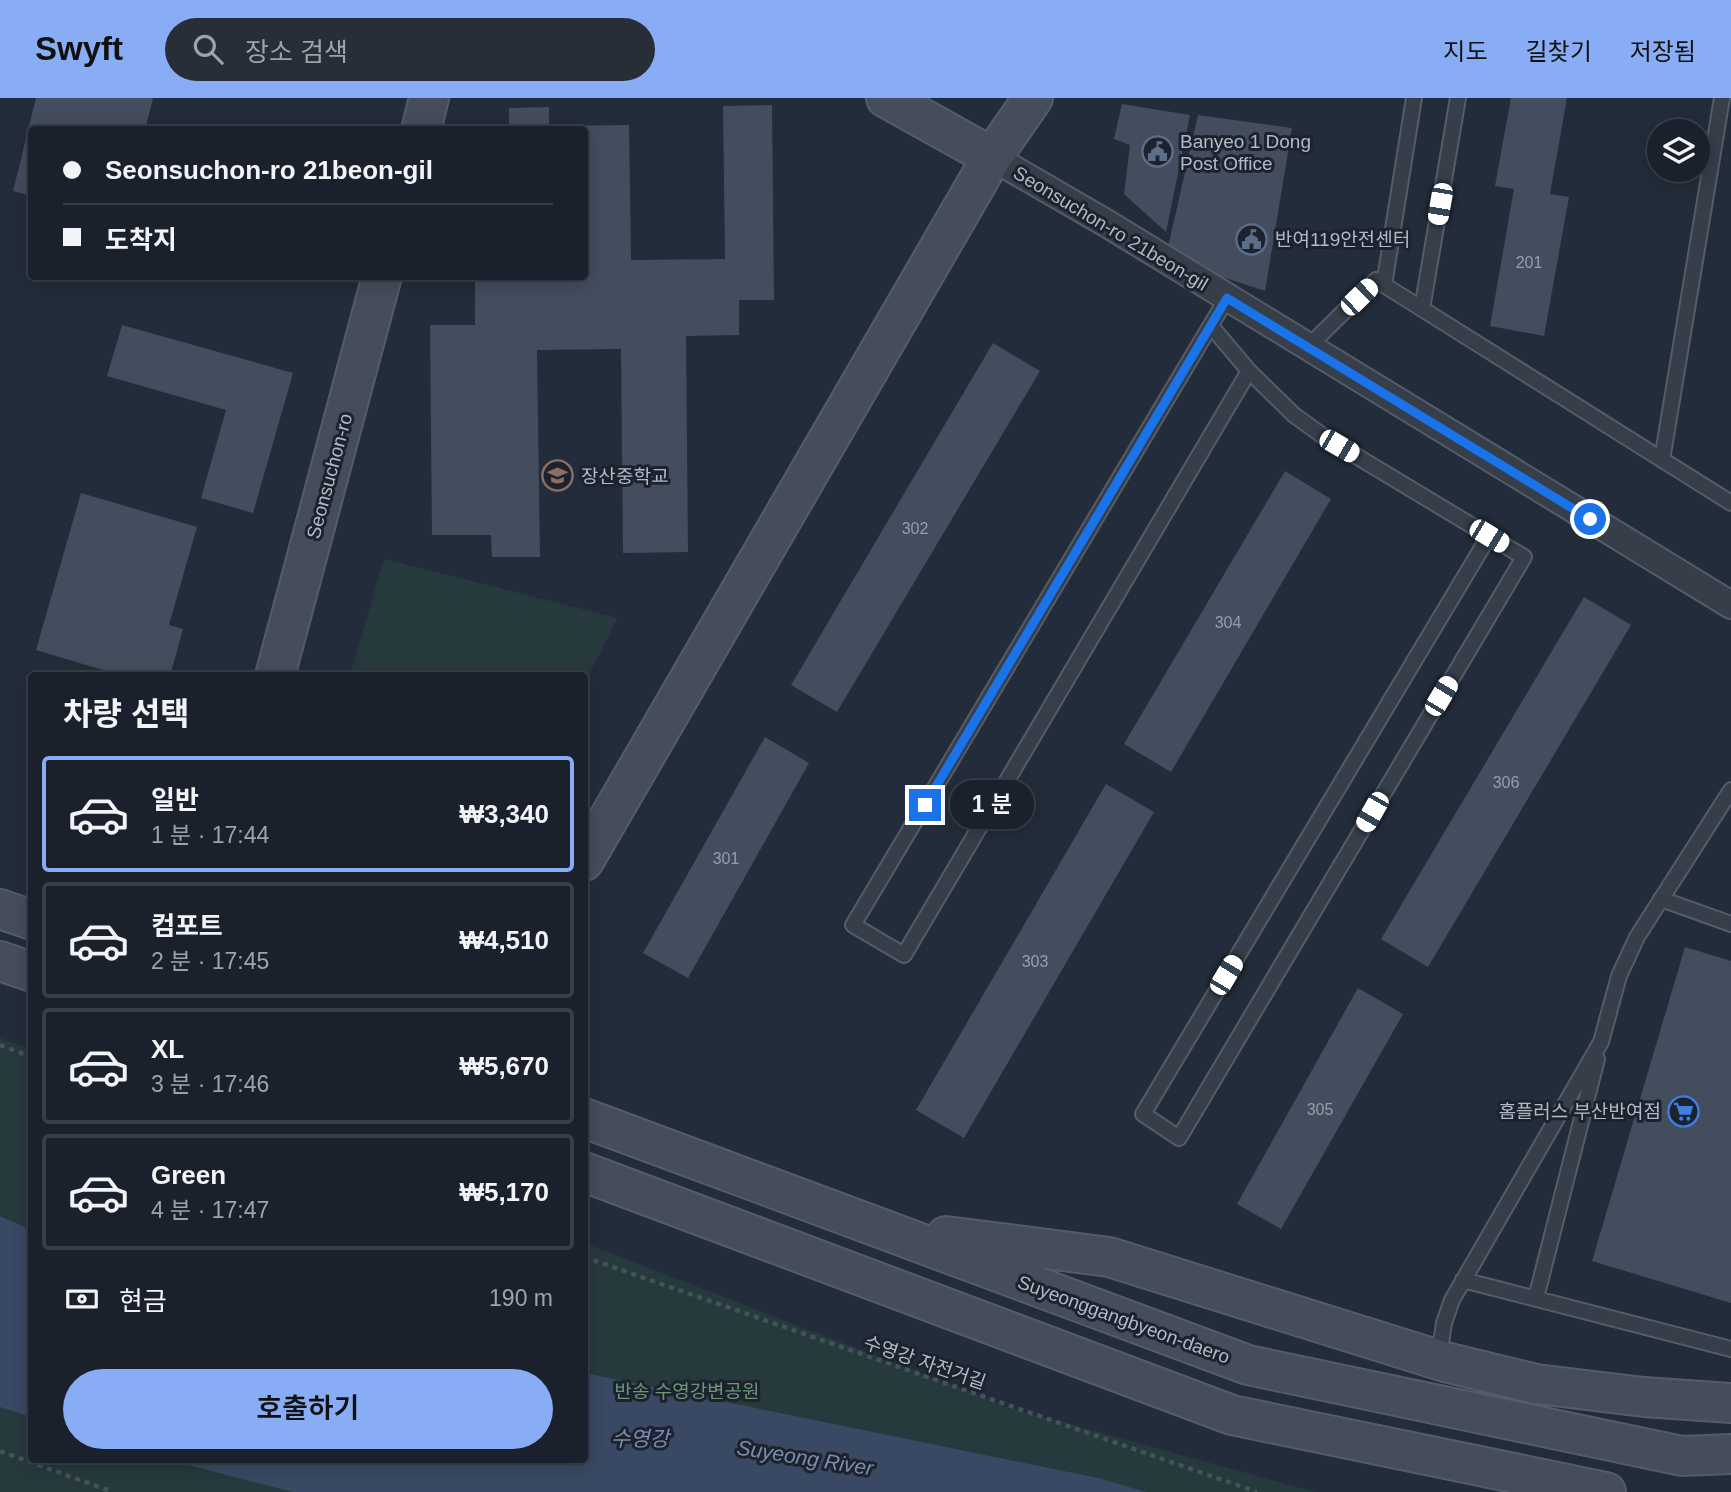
<!DOCTYPE html>
<html lang="ko">
<head>
<meta charset="utf-8">
<style>
  :root { --surface:#1a212c; --page:#272e38; --text:#f1f3f6; --muted:#9fa3a9; --line:#383e48; --accent:#89adf4 }
  body { margin:0; font-family:Arial,"Noto Sans KR",sans-serif; background:var(--page); color:var(--text); height:100vh; display:flex; flex-direction:column; font-size:26px; white-space:nowrap }
  * { box-sizing:border-box; margin:0 }
  p { font-size:23px; color:var(--muted) }
  .icon { flex:none; width:38px; height:38px; fill:none; stroke:currentColor; stroke-width:2; stroke-linecap:round; stroke-linejoin:round }
  .map { position:relative; flex:1; overflow:hidden }
  .side { position:absolute; left:28px; top:574px; width:560px; height:791px; display:flex; flex-direction:column; background:var(--surface); border-radius:7px; box-shadow:0 4px 18px #0003,0 0 0 2px var(--line) }
  .side>* { flex:none }
  .top-card { position:absolute; left:28px; top:28px; width:560px; height:154px; border-radius:7px; box-shadow:0 4px 18px #0003,0 0 0 2px var(--line); display:grid; align-content:center; height:154px; padding:0 35px; background:var(--surface) }
  .fabs { position:absolute; left:1647px; top:21px; display:grid; gap:14px }
  .fabs a { display:grid; place-items:center; width:63px; height:63px; border-radius:50%; background:var(--surface); box-shadow:0 4px 18px #0003,0 0 0 2px var(--line); font-size:35px }
  .end { position:absolute; width:32px; height:32px; margin:-16px; border:9px solid #1a73e8; background:#fff; box-shadow:0 0 0 4px #fff }
  .from { border-radius:50% }
  .bubble { position:absolute; height:49px; border-radius:24px; background:var(--surface); box-shadow:0 4px 18px #0003,0 0 0 2px var(--line); font-size:23px; font-weight:600; line-height:49px; text-align:center }
  .car { position:absolute; width:21px; height:42px; margin:-21px -10px; border-radius:9px; box-shadow:0 0 5px 2px #0007; background:linear-gradient(#fff 24%,#345 0 40%,#fff 0 76%,#345 0 86%,#fff 0) }
  .top-card b { display:flex; align-items:center; gap:24px; height:66px; font-size:26px }
  .top-card b+b { border-top:2px solid var(--line) }
  .top-card i { width:18px; height:18px; background:var(--text) }
  ul { padding:0; list-style:none }
  li { display:flex; align-items:center; gap:21px; height:116px; margin:0 14px 10px; padding:0 21px; border:4px solid var(--line); border-radius:7px }
  li div { flex:1 }
  li b { display:block; font-size:26px }
  li em { font-style:normal; font-weight:600 }
  li.current { border-color:var(--accent) }
  li>.icon { width:63px; height:63px; stroke-width:1.5 }
  h2 { padding:0 35px; font-size:32px; line-height:84px }
  .pay { display:flex; align-items:center; gap:18px; height:77px; padding:0 35px; font-size:26px }
  .pay p { margin-inline-start:auto }
  .primary-button { display:flex; gap:14px; margin-top:auto; padding:14px 35px }
  .primary-button a { flex:1; height:80px; border-radius:42px; background:var(--accent); color:#111; font-size:28px; font-weight:600; line-height:80px; text-align:center }
  header { display:flex; align-items:center; gap:42px; box-sizing:border-box; height:98px; padding:0 35px; background:var(--accent); color:#111 }
  header strong { font-size:33px }
  nav { display:flex; gap:38px; margin-inline-start:auto; font-size:24px }
  .search { width:490px; height:63px; background:var(--page); display:flex; align-items:center; gap:18px; box-sizing:border-box; padding:0 24px; border-radius:38px; color:var(--muted); font-size:26px }
  .map>svg:first-child { display:block }
</style>
</head>
<body>
<header>
<strong>Swyft</strong>
<div class="search"><svg class="icon" aria-label="search" viewBox="0 0 24 24"><circle cx="10" cy="10" r="6"/><path d="M15 15l6 6"/></svg>장소 검색</div>
<nav><a>지도</a><a>길찾기</a><a>저장됨</a></nav>
</header>
<div class="map">
<svg width="1731" height="1394" viewBox="0 0 1731 1394">
  <rect width="100%" height="100%" fill="#232c3a"/>
  <path fill="#26393c" d="M384 461 618 520 585 584 584 578 350 577Z
    M0 940 31 951 32 1362H584L585 1145 1008 1309 1315 1394H0Z"/>
  <path fill="#394863" d="M0 1118 31 1132V1319L0 1309Z
    M585 1275 1098 1380 1146 1394H292L169 1362H584Z"/>
  <path fill="#444d5e" d="M36 0H153L145 32H32V98L13 93Z
    M1511 0H1567L1550 96 1569 99 1544 238 1490 228 1514 91 1495 88Z
    M1122 6 1190 17 1166 134 1124 96 1130 47 1114 41Z
    M772 7 774 202H739V237L686 238 688 454 623 455 621 251 537 252 540 459H492L491 437H432L430 227H475V178H584V32H509V10L549 9V28L629 27 631 162 725 161 723 8Z
    M1198 17 1292 30 1265 193 1216 177 1168 149Z
    M122 227 293 275 253 415 201 400 226 312 107 278Z
    M993 245 1040 273 837 614 791 587Z
    M1285 373 1331 401 1171 674 1124 646Z
    M81 395 197 429 169 527 183 531 170 578H123L36 552Z
    M1584 499 1631 527 1428 869 1381 841Z
    M765 639 809 665 688 880 643 855Z
    M1106 686 1154 714 964 1040 916 1012Z
    M1685 849 1731 863V1205L1592 1163Z
    M1358 890 1403 916 1281 1131 1237 1106Z"/>
  <g fill="none" stroke-linecap="round" stroke-linejoin="round">
    <defs>
      <path id="lane" d="M1384 187 1414 0
        M1422 211 1458 0
        M1211 228 1249 273 904 857 853 827 1227 200
        M1308 249 1376 182 1731 405
        M1249 273 1294 317 1323 338 1524 459 1179 1040 1143 1016 1489 438
        M1662 362 1722 0
        M1661 801 1731 826
        M1463 1182 1731 1251
        M1536 1200 1597 961
        M1439 1259 1444 1225 1452 1202 1601 944 1619 878 1637 839 1731 692"/>
      <path id="street" d="M992 59 1106 125 1731 507"/>
      <path id="secondary" d="M886 0 992 59
        M421 32 429 0
        M275 578 382 178
        M584 763 992 59 1033 0
        M0 811 32 822
        M0 863 32 874
        M584 1020 1248 1267 1682 1358 1731 1356
        M584 1074 1232 1317 1606 1394
        M946 1138 1109 1159 1445 1264 1536 1286 1644 1299 1731 1305"/>
    </defs>
    <use href="#lane" stroke="#555c68" stroke-width="18"/>
    <use href="#street" stroke="#555c68" stroke-width="30"/>
    <use href="#secondary" stroke="#555c68" stroke-width="42"/>
    <path stroke="#435458" stroke-width="4.5" stroke-dasharray="5 5" stroke-linecap="butt" d="M0 947 32 959
      M584 1159 1257 1394
      M0 1353 113 1394"/>
    <use href="#lane" stroke="#363e4a" stroke-width="14"/>
    <use href="#street" stroke="#363e4a" stroke-width="26"/>
    <use href="#secondary" stroke="#454d5d" stroke-width="38"/>
  </g>
  <g fill="none" stroke-linecap="round" stroke-linejoin="round">
    <path stroke="#1a73e8" stroke-width="9" d="M925 707 1227 200 1590 421"/>
  </g>
  <defs>
    <symbol id="civic-ring" viewBox="-11 -11 22 22"><circle r="9.5" fill="#1c232f" stroke="#5c6f8a" stroke-width="1.5"/><path d="M-.6-6.5H3V-4.5H.6V-3L4-1V1h2V6H-6V1h2V-1L-.6-3ZM-1.2 2.5V6h2.4V2.5Z" fill="#5c6f8a"/></symbol>
    <symbol id="school-ring" viewBox="-11 -11 22 22"><circle r="9.5" fill="#1c232f" stroke="#8d6e63" stroke-width="1.5"/><path d="M0-5L7-2L0 1L-7-2ZM-4 1L0 2.5L4 1V4Q0 6-4 4Z" fill="#8d6e63"/></symbol>
    <symbol id="supermarket-ring" viewBox="-11 -11 22 22"><circle r="9.5" fill="#1c232f" stroke="#3f7fe0" stroke-width="1.5"/><path d="M-6-5.5h2.5l.6 2H6L4.5 2H-2.5L-4.4-4H-6ZM-1.5 3.2a1.3 1.3 0 1 0 .1 0ZM3 3.2a1.3 1.3 0 1 0 .1 0Z" fill="#3f7fe0"/></symbol>
  </defs>
  <g fill-rule="evenodd">
    <use href="#civic-ring" x="1140" y="36" width="35" height="35"/>
    <use href="#civic-ring" x="1234" y="124" width="35" height="35"/>
    <use href="#school-ring" x="540" y="360" width="35" height="35"/>
    <use href="#supermarket-ring" x="1666" y="996" width="35" height="35"/>
  </g>
  <g text-anchor="middle" stroke-width="6" stroke-linejoin="round" paint-order="stroke">
    <g font-size="16" fill="#969eac">
      <text x="1529" y="170">201</text>
      <text x="915" y="436">302</text>
      <text x="1228" y="530">304</text>
      <text x="1506" y="690">306</text>
      <text x="726" y="766">301</text>
      <text x="1035" y="869">303</text>
      <text x="1320" y="1017">305</text>
    </g>
    <g font-size="19" fill="#b2b9c6" stroke="#1c232f" text-anchor="start">
      <text x="1180" y="50">Banyeo 1 Dong<tspan x="1180" dy="22">Post Office</tspan></text>
      <text x="1275" y="148">반여119안전센터</text>
      <text x="581" y="385">장산중학교</text>
      <text x="1661" y="1020" text-anchor="end">홈플러스 부산반여점</text>
    </g>
    <g font-size="19" fill="#b2b9c6" stroke="#1c232f">
      <text transform="translate(1111 130) rotate(31)" y="7">Seonsuchon-ro 21beon-gil</text>
      <text transform="translate(329 378) rotate(-75)" y="7">Seonsuchon-ro</text>
      <text transform="translate(1124 1221) rotate(20)" y="7">Suyeonggangbyeon-daero</text>
      <text transform="translate(925 1264) rotate(19)" y="7">수영강 자전거길</text>
    </g>
    <g font-size="19" fill="#699676" stroke="#1c232f">
      <text x="687" y="1300">반송 수영강변공원</text>
    </g>
    <g font-size="21" font-style="italic" fill="#7b8ead" stroke="#1c232f">
      <text x="640" y="1348">수영강</text>
      <text transform="translate(805 1360) rotate(9)" y="7">Suyeong River</text>
    </g>
  </g>
</svg>
<div class="fabs">
<a><svg class="icon" aria-label="layers" viewBox="0 0 24 24"><path d="M12 4l9 5-9 5-9-5zM3 14l9 5 9-5"/></svg></a>
</div>
<i class="end from" style="left:1590px;top:421px"></i>
<i class="end" style="left:925px;top:707px"></i>
<div class="bubble" style="left:950px;top:682px;width:84px">1 분</div>
<i class="car" style="left:1440px;top:106px;rotate:190deg"></i>
<i class="car" style="left:1359px;top:199px;rotate:46deg"></i>
<i class="car" style="left:1339px;top:348px;rotate:120deg"></i>
<i class="car" style="left:1489px;top:438px;rotate:121deg"></i>
<i class="car" style="left:1441px;top:598px;rotate:31deg"></i>
<i class="car" style="left:1372px;top:714px;rotate:210deg"></i>
<i class="car" style="left:1226px;top:877px;rotate:31deg"></i>
<div class="top-card">
<b><i class="from"></i>Seonsuchon-ro 21beon-gil</b>
<b><i></i>도착지</b>
</div>
<section class="side">
<h2>차량 선택</h2>
<ul>
<li class="current"><svg class="icon" aria-label="car" viewBox="0 0 24 24"><path d="M5 17H2v-5l4-1 3-4h7l3 4 3 1v5h-3M9 17h6M6 11h13"/><circle cx="7" cy="17" r="2"/><circle cx="17" cy="17" r="2"/></svg><div><b>일반</b><p>1 분 · 17:44</p></div><em>₩3,340</em></li>
<li><svg class="icon" aria-label="car" viewBox="0 0 24 24"><path d="M5 17H2v-5l4-1 3-4h7l3 4 3 1v5h-3M9 17h6M6 11h13"/><circle cx="7" cy="17" r="2"/><circle cx="17" cy="17" r="2"/></svg><div><b>컴포트</b><p>2 분 · 17:45</p></div><em>₩4,510</em></li>
<li><svg class="icon" aria-label="car" viewBox="0 0 24 24"><path d="M5 17H2v-5l4-1 3-4h7l3 4 3 1v5h-3M9 17h6M6 11h13"/><circle cx="7" cy="17" r="2"/><circle cx="17" cy="17" r="2"/></svg><div><b>XL</b><p>3 분 · 17:46</p></div><em>₩5,670</em></li>
<li><svg class="icon" aria-label="car" viewBox="0 0 24 24"><path d="M5 17H2v-5l4-1 3-4h7l3 4 3 1v5h-3M9 17h6M6 11h13"/><circle cx="7" cy="17" r="2"/><circle cx="17" cy="17" r="2"/></svg><div><b>Green</b><p>4 분 · 17:47</p></div><em>₩5,170</em></li>
</ul>
<div class="pay"><svg class="icon" aria-label="cash" viewBox="0 0 24 24"><path d="M3 7h18v10H3z"/><circle cx="12" cy="12" r="2"/></svg>현금<p>190 m</p></div>
<div class="primary-button"><a>호출하기</a></div>
</section>
</div>
</body>
</html>
